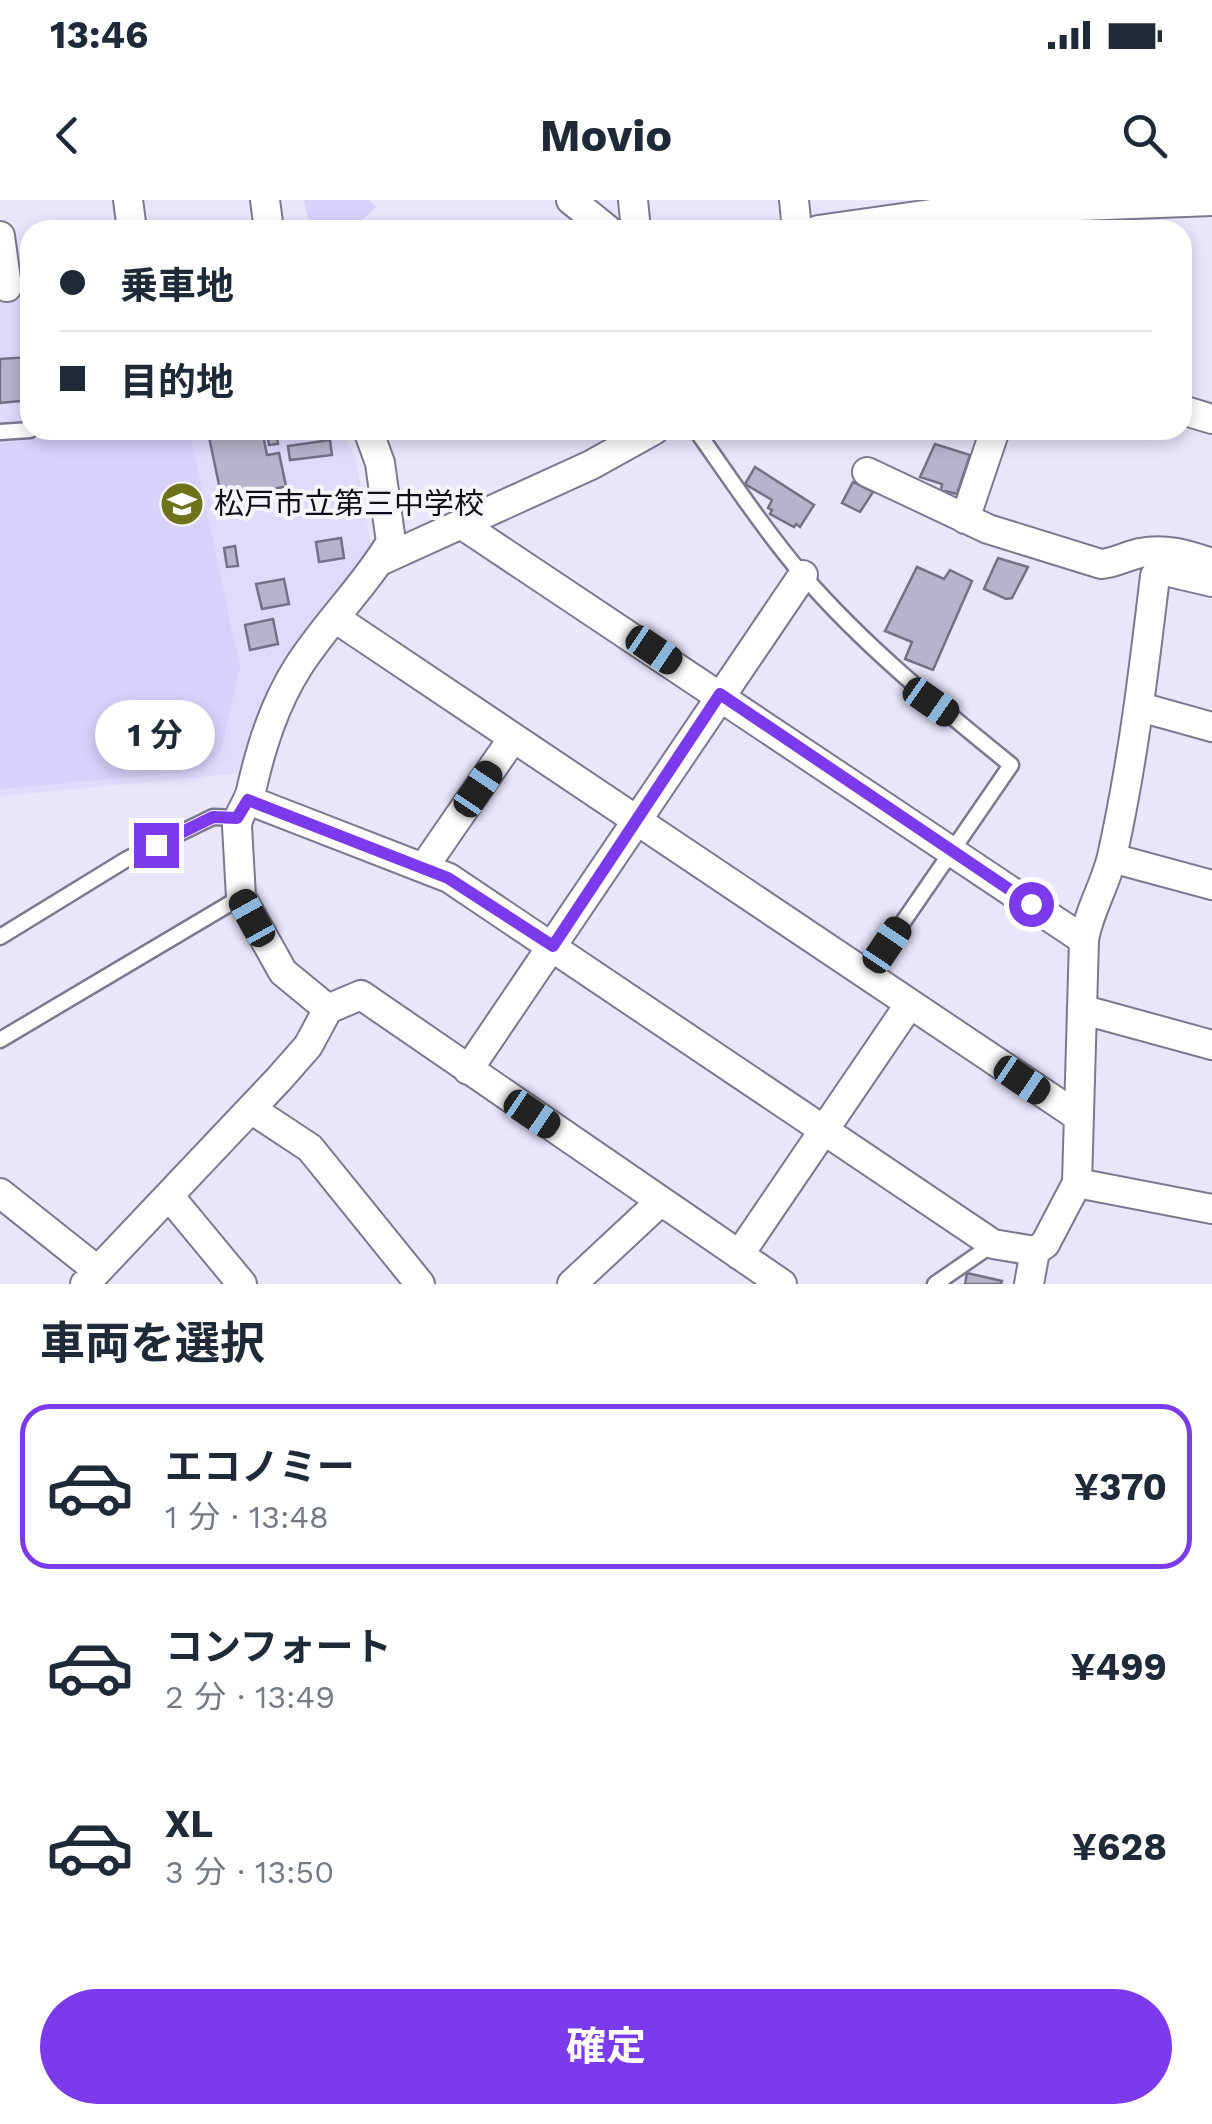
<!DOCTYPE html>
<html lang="ja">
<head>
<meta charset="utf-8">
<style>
  :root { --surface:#fff; --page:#f6f6f7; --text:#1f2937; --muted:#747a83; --line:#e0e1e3; --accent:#7c3aed }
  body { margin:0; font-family:"Work Sans","Noto Sans JP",sans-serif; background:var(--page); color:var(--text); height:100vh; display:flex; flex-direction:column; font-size:38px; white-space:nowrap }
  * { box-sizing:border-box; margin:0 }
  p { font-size:32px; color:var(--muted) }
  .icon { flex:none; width:55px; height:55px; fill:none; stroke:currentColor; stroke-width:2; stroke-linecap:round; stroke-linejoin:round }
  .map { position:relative; height:1084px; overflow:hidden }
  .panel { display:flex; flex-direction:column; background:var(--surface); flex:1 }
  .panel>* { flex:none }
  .banner { position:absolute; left:20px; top:20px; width:1172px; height:220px; border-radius:30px; box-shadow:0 5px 15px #0003; display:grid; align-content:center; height:220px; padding:0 40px; background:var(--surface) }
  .end { position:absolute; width:45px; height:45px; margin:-22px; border:12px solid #7c3aed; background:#fff; box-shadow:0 0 0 5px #fff }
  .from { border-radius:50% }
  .bubble { position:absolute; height:70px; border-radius:35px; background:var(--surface); box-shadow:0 5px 15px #0003; font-size:32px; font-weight:700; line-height:70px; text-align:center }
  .car { position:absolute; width:30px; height:60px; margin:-30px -15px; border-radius:12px; box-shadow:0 0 8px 2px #0007; background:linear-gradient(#222 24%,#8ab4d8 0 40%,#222 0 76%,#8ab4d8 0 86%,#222 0) }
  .banner b { display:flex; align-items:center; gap:35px; height:95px; font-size:38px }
  .banner b+b { border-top:2px solid var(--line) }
  .banner i { width:25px; height:25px; background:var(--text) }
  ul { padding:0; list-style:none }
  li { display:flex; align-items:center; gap:30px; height:165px; margin:0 20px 15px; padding:0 20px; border:5px solid transparent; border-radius:30px }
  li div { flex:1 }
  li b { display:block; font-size:38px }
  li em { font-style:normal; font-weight:700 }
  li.current { border-color:var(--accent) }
  li>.icon { width:90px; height:90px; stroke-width:1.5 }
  h2 { padding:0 40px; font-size:45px; line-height:120px }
  .action { display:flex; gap:20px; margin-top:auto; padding:20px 40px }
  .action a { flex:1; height:115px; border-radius:60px; background:var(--accent); color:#fff; font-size:40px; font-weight:700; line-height:115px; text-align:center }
  .status { display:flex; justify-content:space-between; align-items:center; height:70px; padding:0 50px; background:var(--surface); direction:ltr }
  .status svg { height:28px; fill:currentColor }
  header { display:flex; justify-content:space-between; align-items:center; height:130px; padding:0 40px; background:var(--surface); font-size:45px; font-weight:700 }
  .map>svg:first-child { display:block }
</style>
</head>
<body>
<div class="status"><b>13:46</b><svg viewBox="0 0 49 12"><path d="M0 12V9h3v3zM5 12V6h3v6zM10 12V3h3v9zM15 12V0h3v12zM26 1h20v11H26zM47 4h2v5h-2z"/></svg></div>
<header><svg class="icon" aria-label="back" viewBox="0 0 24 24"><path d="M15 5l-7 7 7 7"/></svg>Movio<svg class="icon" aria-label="search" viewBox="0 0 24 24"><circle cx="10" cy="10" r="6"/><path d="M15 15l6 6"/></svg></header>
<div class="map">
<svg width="1212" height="1084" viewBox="0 0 1212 1084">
  <rect width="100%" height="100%" fill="#e9e5fb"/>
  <path fill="#e0dbfd" d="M30 97V230H339L356 258 372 350 242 573 0 596V100Z"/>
  <path fill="#d8d1fa" d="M304 0H369L376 7 352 30H310Z
    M121 230H189L240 468 221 551 199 571 0 589V243Z"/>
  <path fill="#b7b3cd" stroke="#747088" stroke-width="2.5" d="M30 157V200L0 203V159Z
    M245 230H262L267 255 279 253 286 286 271 290 272 294 234 302 233 297 222 299 209 237Z
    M276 232 278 244 269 245 267 234Z
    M330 240 332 255 290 260 288 246Z
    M935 244 970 255 957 294 941 290 942 284 920 277Z
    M755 267 814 305 800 327 796 324 794 327 770 314 772 310 768 308 772 300 745 284Z
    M853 282 873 292 860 312 842 303Z
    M341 338 344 358 319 362 316 342Z
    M235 346 238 366 227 367 224 348Z
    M998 358 1028 367 1012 398 1006 399 984 389Z
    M917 367 944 379 950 370 972 381 933 470 905 459 912 442 885 431Z
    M284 379 289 404 262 409 256 384Z
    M273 419 278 444 250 450 245 425Z
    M967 1073 1002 1081 1001 1084H965Z"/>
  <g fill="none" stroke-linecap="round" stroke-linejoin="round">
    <defs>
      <path id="lane" d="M696 230C730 278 763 328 801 373 864 446 937 505 1011 565L866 776
        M0 232 30 230
        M0 737 127 659 213 617 237 618
        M0 840 241 697
        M935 1084 993 1044"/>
      <path id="street" d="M128 0 132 30
        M265 0 269 30
        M571 0 608 30
        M633 0 636 30
        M794 0 797 30
        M818 30 953 11 1212 1
        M0 36 7 87
        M1182 210 1212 219
        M867 272 988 329 1101 364C1115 363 1126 356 1140 353 1167 348 1187 355 1212 363
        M965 319 995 230
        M461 324 1084 740
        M380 361 591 265 654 230
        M335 418 1079 917
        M1140 507 1212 527
        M248 600 449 678 993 1044 1035 1051
        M1112 658 1212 685
        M424 667 513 538
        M328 809 283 772 241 697 237 626C238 613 248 604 251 591 261 547 274 505 298 467 326 423 365 386 391 342L380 263 368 230
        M1084 810 1212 845
        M468 870 803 375
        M251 909 310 948 420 1084
        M1077 983 1212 1009
        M0 993 97 1070
        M170 997 242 1084
        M739 1055 909 805
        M85 1084 279 879 308 846 328 809 361 795 782 1084
        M572 1084 661 1001
        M1029 1084 1035 1051 1045 1044 1077 983 1084 740C1089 709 1107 683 1113 652 1133 561 1144 469 1155 376L1165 371 1212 382"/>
    </defs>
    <use href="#lane" stroke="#7c7890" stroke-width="19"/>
    <use href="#street" stroke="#7c7890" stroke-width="32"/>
    <use href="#lane" stroke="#fff" stroke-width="14"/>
    <use href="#street" stroke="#fff" stroke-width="28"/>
  </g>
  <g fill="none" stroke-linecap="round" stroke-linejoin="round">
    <path stroke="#7c3aed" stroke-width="12" d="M156 645 213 617 237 618 248 600 448 678 553 746 720 494 1031 704"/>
  </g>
  <defs>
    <symbol id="school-disc" viewBox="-11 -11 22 22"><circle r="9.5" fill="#6e731b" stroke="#f6f5fa"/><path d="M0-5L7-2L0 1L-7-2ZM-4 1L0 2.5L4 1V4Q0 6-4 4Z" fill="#fff"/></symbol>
  </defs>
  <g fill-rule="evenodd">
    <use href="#school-disc" x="157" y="279" width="50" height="50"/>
  </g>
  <g text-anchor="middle" stroke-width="8" stroke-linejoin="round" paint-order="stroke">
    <g font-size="30" fill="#110f18" stroke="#f6f5fa" text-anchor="start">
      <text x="214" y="314">松戸市立第三中学校</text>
    </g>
  </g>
</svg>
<i class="end from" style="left:1031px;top:704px"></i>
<i class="end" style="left:156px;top:645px"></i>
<div class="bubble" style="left:95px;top:500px;width:120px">1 分</div>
<i class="car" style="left:654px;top:450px;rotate:124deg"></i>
<i class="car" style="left:931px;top:502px;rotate:125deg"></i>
<i class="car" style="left:478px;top:589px;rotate:34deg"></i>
<i class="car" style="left:252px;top:718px;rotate:331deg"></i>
<i class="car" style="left:887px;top:745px;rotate:34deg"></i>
<i class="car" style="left:1022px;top:880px;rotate:124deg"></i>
<i class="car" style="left:532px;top:914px;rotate:124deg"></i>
<div class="banner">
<b><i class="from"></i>乗車地</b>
<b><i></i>目的地</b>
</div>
</div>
<section class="panel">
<h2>車両を選択</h2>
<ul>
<li class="current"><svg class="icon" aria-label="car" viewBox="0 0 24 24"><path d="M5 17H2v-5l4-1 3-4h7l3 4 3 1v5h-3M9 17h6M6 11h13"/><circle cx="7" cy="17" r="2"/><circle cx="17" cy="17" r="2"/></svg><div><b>エコノミー</b><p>1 分 · 13:48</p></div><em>¥370</em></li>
<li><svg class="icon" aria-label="car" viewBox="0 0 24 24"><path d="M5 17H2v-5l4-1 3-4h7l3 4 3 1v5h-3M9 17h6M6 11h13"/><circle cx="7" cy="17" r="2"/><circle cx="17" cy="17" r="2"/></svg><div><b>コンフォート</b><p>2 分 · 13:49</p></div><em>¥499</em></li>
<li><svg class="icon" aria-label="car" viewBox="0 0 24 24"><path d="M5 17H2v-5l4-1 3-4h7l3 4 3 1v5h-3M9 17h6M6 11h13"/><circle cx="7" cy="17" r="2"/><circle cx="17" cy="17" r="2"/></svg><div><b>XL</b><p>3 分 · 13:50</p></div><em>¥628</em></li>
</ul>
<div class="action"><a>確定</a></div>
</section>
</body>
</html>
